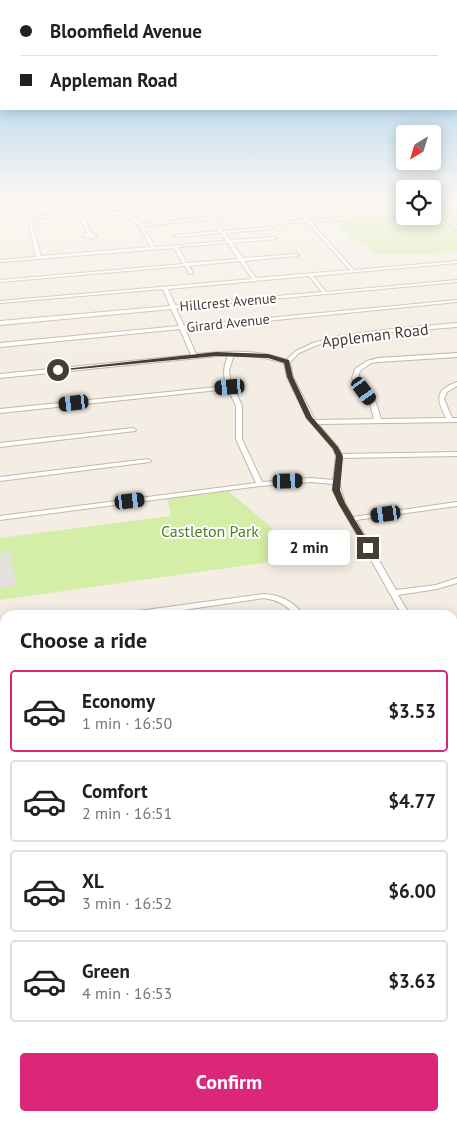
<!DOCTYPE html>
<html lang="en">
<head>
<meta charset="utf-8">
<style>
  :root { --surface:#fff; --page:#f2f2f2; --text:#202124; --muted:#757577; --line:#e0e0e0; --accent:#db2777 }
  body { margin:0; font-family:"PT Sans",sans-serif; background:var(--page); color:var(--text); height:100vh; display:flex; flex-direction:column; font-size:19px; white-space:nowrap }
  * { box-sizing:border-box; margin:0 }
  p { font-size:16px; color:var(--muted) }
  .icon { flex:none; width:28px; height:28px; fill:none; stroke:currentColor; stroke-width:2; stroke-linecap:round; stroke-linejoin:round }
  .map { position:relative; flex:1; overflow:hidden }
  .sheet { position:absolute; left:0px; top:610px; width:458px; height:511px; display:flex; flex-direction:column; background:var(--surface); border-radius:15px 15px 0 0; box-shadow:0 2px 12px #0003 }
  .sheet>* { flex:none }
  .guide { position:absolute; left:0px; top:0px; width:458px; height:110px; box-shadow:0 2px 12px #0003; display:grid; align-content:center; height:110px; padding:0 20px; background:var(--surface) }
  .needle { width:32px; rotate:218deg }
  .fabs { position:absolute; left:396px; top:125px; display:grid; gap:10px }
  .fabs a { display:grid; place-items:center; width:45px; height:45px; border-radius:5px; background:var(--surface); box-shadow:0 2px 12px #0003; font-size:25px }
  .end { position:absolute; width:22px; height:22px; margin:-11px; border:6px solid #463d33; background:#fff; box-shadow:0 0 0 2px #fff }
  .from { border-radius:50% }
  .bubble { position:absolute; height:35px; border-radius:5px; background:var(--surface); box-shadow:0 2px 12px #0003; font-size:16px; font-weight:700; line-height:35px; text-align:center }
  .car { position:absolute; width:15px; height:30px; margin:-15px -8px; border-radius:6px; box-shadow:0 0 4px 1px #0007; background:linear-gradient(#222 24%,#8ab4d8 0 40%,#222 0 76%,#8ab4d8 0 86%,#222 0) }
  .guide b { display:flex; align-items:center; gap:18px; height:48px; font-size:19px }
  .guide b+b { border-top:1px solid var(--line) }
  .guide i { width:12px; height:12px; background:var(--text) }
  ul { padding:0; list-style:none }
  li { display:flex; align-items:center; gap:15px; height:82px; margin:0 10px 8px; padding:0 10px; border:2px solid var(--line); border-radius:5px }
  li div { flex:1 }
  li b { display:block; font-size:19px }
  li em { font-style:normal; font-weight:700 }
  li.selected { border-color:var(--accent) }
  li>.icon { width:45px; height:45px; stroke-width:1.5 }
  h2 { padding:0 20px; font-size:22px; line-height:60px }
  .cta { display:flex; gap:10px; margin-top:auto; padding:10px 20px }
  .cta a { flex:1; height:58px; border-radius:5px; background:var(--accent); color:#fff; font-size:20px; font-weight:700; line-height:58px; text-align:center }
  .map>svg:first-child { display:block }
</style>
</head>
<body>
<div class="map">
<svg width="457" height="1121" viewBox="0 0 457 1121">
  <rect width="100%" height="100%" fill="#f4ede3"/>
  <path fill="#d4eda7" d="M433 198H457V201L449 202 457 209V251L429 254H378L351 238 331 219 405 214V216H432Z
    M226 489 306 557 0 600V538L171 516 167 497Z
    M457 740V942L453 943 452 741Z"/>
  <path fill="#e4e0dc" d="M10 551 17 585 0 588V553Z
    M253 1116H368L369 1121H255Z"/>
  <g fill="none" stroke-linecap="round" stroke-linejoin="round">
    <defs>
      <path id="street" d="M197 198H201L204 203 254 199 255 200 253 201 206 205 214 217 255 213 257 214 255 215 215 219 223 231 271 227 273 228 271 229 225 233 230 240 275 237 277 238 275 239 232 243 243 258 297 254 299 255 297 256 244 261 256 278 350 270 307 222 277 224V222H278L305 220 285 198H290L309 220 347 217 327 198H332L352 218 350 219 311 222 354 270 457 261V263L313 276 326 292 457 280V282L176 308 184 326 457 300V302L185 329 196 354C226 351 257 349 286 360L296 351 313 343 339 336 392 329 457 323V327L392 332 339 339 317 345 299 353 290 362 293 377 315 420 374 419 370 403 352 378 355 369 367 361 378 358 457 353V357L378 362 371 363 360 371 358 378 376 403 381 419 446 418C437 400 434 390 457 382V386L447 392 444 399 452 418H457V422L318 424 338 447 341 454 457 452V456L342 458 339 482 345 503 353 517 457 502V506L356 520 396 590 436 585 457 578V583L437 589 398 595 410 615H402L339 503 333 484 311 482 260 486 0 520V516L256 483 236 439V406L228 389 0 413V409L227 386C222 374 224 367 228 355L0 378V374L191 355 180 329 0 347V343L179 326 171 309 0 325V321L170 306 163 289 0 303V301L252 279 240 261 189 266 193 273 191 274H189L185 266 0 282V280L183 264 174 248 0 262V260L36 257 27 218 17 205V203H19L30 217C56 215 106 206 129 214 134 216 138 219 141 224L210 217 202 205 162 208 160 207 162 206 200 203ZM83 214C97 214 123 211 134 221 141 226 146 238 150 247L41 256 31 219 79 215 87 233 82 236 93 239 97 236 91 233ZM212 219 219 231 176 235 174 236 176 237 221 233 226 241 155 247 143 226ZM228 243 238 259 187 263 178 247ZM309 276 322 292 175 305 168 289ZM234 355 261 357 284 363 287 377 307 418 333 448 336 456 333 480 311 478 262 482 242 439V406L230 379 229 370Z
        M372 198H377L392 214 405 213V215L390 216Z
        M432 207 438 210 457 209V211L440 213 457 226V229L436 213H433Z
        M133 428 136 430 135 431 0 447V443Z
        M148 459 151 461 150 462 0 481V477Z
        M264 594C280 595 294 601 303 615H295C287 605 277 600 264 598L149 615H127L131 612Z
        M452 692H457V698H452Z"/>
      <path id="secondary" d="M74 198H105L0 208V204Z"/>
      <path id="primary" d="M5 766V791L0 792V768Z
        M0 945 5 946V962L0 961Z"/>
    </defs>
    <use href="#street" stroke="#c3b7a8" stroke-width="2"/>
    <use href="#secondary" stroke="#dcc18f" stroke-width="3"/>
    <use href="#primary" stroke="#f1b254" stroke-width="3"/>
    <use href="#street" fill="#fff" fill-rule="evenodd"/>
    <use href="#secondary" fill="#ffeac2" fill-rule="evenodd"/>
    <use href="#primary" fill="#ffd591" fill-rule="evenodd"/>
  </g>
  <path fill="#998d82" d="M5 885V895H0V886Z"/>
  <path fill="#dacaba" stroke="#998d82" d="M5 869V885L0 886V870Z
    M27 1116H257L258 1121H28Z"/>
  <linearGradient id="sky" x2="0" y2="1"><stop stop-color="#88c3ee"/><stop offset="0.56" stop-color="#faf7f2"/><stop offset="1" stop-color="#faf7f2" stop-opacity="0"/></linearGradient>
  <rect width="457" height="355" fill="url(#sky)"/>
  <path fill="#463d33" d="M216 352 268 354 289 360 293 377 312 417 338 447 343 456 340 490 345 503 372 548 371 550H366L338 503 332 490 336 456 333 449 306 418 287 377 284 363 268 358 216 356 58 371 55 370Z"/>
  <g text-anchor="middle" stroke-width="4" stroke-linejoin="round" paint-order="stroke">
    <g font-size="14" fill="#463d33" stroke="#fff">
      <text transform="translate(228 302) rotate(-5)" y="5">Hillcrest Avenue</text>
      <text transform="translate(228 323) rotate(-6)" y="5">Girard Avenue</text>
    </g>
    <g font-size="16" fill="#463d33" stroke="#fff">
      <text transform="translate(375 335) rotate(-7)" y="6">Appleman Road</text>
    </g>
    <g font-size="16" fill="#4d7e20" stroke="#fff">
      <text x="210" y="537">Castleton Park</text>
    </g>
  </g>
</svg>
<div class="fabs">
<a><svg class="needle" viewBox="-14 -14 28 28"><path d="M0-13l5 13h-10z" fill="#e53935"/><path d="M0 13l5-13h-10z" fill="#757577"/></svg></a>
<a><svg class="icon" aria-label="locate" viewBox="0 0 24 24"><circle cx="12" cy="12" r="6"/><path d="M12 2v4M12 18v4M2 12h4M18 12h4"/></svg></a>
</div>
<i class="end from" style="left:58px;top:370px"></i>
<i class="end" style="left:368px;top:548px"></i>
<div class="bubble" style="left:268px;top:530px;width:82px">2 min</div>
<i class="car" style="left:230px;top:387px;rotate:265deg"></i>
<i class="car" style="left:364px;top:391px;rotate:144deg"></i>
<i class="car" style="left:74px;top:403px;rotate:263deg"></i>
<i class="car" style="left:288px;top:481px;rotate:88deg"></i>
<i class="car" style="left:130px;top:501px;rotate:83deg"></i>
<i class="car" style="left:386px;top:514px;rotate:262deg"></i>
<div class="guide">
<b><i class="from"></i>Bloomfield Avenue</b>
<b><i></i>Appleman Road</b>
</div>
<section class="sheet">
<h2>Choose a ride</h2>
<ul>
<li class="selected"><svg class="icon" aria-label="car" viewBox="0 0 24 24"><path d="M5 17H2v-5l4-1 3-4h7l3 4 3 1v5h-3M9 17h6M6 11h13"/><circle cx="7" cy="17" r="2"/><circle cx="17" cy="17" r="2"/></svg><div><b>Economy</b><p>1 min · 16:50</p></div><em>$3.53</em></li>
<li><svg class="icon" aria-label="car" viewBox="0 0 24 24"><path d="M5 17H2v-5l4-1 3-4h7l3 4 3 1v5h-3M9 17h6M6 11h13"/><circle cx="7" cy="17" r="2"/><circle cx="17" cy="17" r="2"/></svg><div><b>Comfort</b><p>2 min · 16:51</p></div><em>$4.77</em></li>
<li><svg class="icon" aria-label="car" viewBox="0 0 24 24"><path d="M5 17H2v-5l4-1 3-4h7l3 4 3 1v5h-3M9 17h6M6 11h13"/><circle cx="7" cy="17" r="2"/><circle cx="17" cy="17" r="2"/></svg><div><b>XL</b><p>3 min · 16:52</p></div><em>$6.00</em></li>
<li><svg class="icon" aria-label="car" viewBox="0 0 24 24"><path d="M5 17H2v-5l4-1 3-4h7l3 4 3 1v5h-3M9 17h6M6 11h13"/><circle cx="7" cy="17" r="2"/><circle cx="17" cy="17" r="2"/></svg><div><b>Green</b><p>4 min · 16:53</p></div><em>$3.63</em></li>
</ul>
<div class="cta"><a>Confirm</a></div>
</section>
</div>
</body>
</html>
